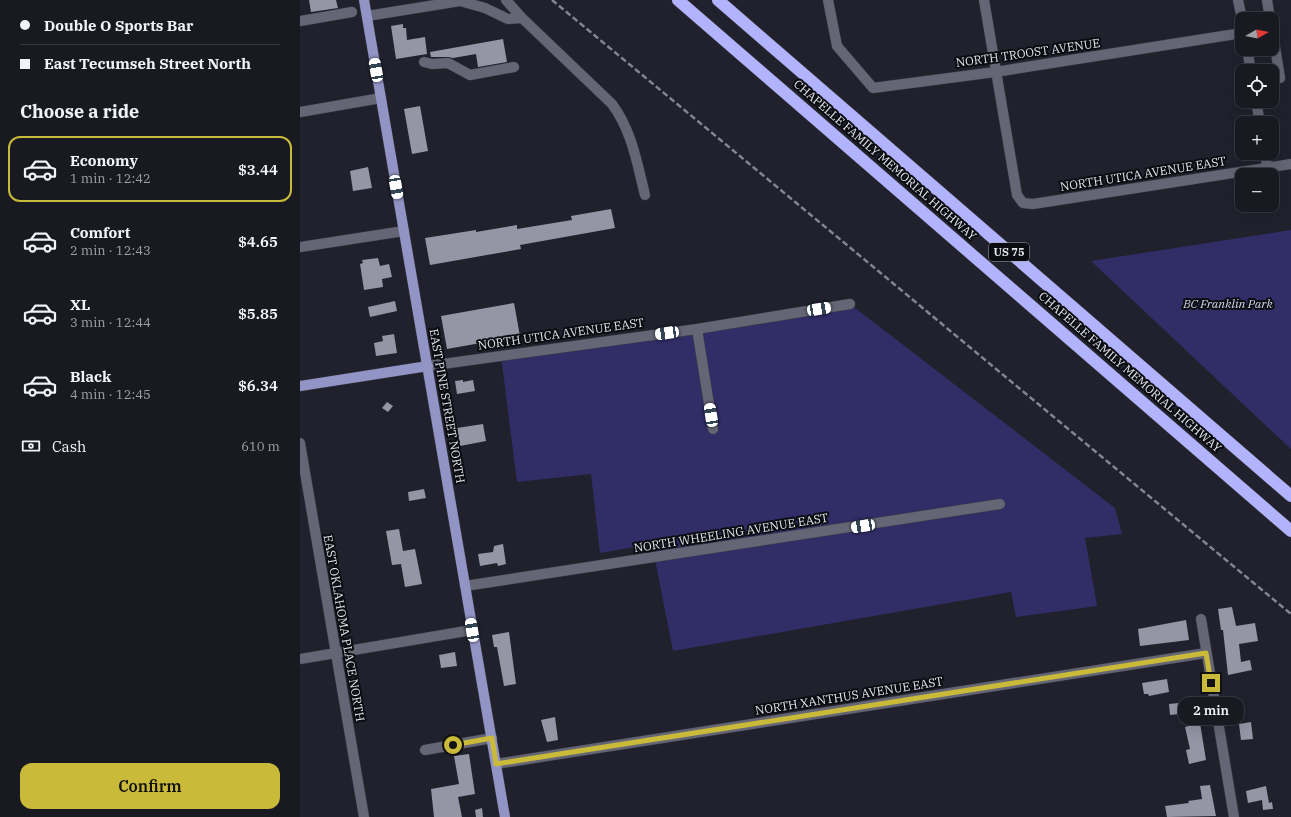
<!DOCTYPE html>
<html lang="en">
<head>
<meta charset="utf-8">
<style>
  :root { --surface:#191922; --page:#26262f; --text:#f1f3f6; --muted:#9fa0a5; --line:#373840; --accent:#c9ba3a }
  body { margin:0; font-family:"IBM Plex Serif",serif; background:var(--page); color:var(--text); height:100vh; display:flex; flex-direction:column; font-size:15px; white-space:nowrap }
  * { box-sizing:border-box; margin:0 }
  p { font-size:13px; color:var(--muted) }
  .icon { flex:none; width:22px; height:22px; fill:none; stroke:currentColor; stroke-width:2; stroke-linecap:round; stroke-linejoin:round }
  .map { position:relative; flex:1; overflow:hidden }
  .side { display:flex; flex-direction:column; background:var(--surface); width:300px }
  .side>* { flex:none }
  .banner { display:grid; align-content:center; height:88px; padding:0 20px; background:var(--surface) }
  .needle { width:26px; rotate:81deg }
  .controls { position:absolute; left:935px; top:12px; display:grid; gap:8px }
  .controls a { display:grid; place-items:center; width:44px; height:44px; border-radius:8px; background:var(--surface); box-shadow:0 4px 16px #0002,0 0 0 1px var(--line); font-size:20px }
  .end { position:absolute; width:18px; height:18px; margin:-9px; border:5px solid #c9ba3a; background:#111; box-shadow:0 0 0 2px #111 }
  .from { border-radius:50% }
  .bubble { position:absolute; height:28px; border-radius:12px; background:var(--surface); box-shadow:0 4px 16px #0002,0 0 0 1px var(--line); font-size:13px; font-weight:600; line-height:28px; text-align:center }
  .car { position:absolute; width:12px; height:24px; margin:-12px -6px; border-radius:5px; box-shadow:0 0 3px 1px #0007; background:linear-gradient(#fff 24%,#345 0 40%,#fff 0 76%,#345 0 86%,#fff 0) }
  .banner b { display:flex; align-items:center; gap:14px; height:38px; font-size:15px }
  .banner b+b { border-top:1px solid var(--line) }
  .banner i { width:10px; height:10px; background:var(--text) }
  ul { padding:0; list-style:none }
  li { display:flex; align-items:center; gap:12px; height:66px; margin:0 8px 6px; padding:0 12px; border:2px solid transparent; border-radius:12px }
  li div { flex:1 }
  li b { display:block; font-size:15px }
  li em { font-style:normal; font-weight:600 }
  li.current { border-color:var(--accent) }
  li>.icon { width:36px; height:36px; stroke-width:1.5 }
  h2 { padding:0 20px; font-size:18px; line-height:48px }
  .pay { display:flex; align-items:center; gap:10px; height:44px; padding:0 20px; font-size:15px }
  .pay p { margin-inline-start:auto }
  .cta { display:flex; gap:8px; margin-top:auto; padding:8px 20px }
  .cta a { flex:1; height:46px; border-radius:12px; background:var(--accent); color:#111; font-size:16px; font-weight:600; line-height:46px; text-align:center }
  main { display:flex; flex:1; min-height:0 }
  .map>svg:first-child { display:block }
</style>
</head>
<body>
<main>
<section class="side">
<div class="banner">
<b><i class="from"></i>Double O Sports Bar</b>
<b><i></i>East Tecumseh Street North</b>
</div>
<h2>Choose a ride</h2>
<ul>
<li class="current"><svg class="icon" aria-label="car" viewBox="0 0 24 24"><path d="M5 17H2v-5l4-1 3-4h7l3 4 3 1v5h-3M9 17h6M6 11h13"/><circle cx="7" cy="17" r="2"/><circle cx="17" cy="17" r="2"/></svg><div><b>Economy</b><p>1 min · 12:42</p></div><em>$3.44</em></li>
<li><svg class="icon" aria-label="car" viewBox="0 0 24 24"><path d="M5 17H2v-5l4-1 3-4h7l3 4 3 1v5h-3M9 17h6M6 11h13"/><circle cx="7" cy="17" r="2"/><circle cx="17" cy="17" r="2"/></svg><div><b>Comfort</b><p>2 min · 12:43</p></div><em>$4.65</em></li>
<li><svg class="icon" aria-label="car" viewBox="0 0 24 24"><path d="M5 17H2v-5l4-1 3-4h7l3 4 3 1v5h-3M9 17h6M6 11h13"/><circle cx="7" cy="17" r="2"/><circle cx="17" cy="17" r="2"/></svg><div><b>XL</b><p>3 min · 12:44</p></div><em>$5.85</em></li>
<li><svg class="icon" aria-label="car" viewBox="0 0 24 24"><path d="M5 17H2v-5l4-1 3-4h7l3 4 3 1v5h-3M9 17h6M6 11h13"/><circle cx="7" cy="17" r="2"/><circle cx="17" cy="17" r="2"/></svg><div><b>Black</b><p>4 min · 12:45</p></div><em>$6.34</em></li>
</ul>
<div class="pay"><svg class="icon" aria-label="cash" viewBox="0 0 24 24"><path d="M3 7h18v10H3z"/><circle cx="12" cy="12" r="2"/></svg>Cash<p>610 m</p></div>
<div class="cta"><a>Confirm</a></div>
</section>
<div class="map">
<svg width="991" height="817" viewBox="0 0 991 817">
  <rect width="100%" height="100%" fill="#21212e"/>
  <path fill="#312d66" d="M991 230V449L791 261Z
    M550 304 815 508 822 534 785 538 797 606 716 617 711 592 373 651 352 544 300 553 291 474 217 482 201 356Z"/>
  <path fill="#9495a5" d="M9 0H36L38 8 11 12Z
    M103 24V28H106L107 40 125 37 127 54 96 59 91 26Z
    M203 39 207 62 178 67 176 54 153 58 148 57H131L130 52Z
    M120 106 128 151 112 154 104 109Z
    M68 167 72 188 53 191 50 171Z
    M311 209 315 228 220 245 221 249 130 265 125 238 176 230V232L217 225V229L272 220 271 216Z
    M78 258 80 266 89 264 92 277 82 279 83 287 64 290 60 264 63 263 62 260Z
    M95 301 97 311 70 317 68 307Z
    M214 303 220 336 147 349 141 316Z
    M94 334 97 353 76 356 74 343 83 341 82 336Z
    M163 380V382L173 380 175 391 157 394 155 381Z
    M87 402 93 406 88 412 82 408Z
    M183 424 186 441 160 446 157 428Z
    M124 489 126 498 109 501 108 492Z
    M99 529 103 551 115 549 122 584 105 587 101 564 92 565 86 531Z
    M203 544 206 564 198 566 197 563 180 566 178 554 193 552 194 546Z
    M932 607 936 626 955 623 958 641 939 644 941 662 950 660 952 670 928 675 923 630H921L918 609Z
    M886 620 889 640 840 646 838 629Z
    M209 632 216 684 204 686 197 647H194L192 635Z
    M155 652 157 666 141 668 139 655Z
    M867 679 869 692 849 696 848 694H844L842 683Z
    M879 703 880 714 870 715 869 704Z
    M255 717 258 740 247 742 241 720Z
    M951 722 953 739 941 740 939 724Z
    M900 723 906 760 889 764 886 750 890 749 885 727Z
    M169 754 175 794 158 797 162 817H134L131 789 159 784 154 756Z
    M910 785 916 816 867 817 865 806 889 803 888 801 902 799 900 786Z
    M966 786 969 803 972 802 973 809 963 810 962 800 948 803 946 791Z
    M182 808 183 817H176L175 810Z"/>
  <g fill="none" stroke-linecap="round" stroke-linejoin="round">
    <defs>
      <path id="minor" d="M206 0 222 18 312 104C332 131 337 163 345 195
        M528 0 537 46 573 88 695 72 942 33
        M684 0 717 195 723 203 733 204 991 164
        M938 0 942 19
        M967 0 970 19
        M67 16 160 1 185 8 208 19 222 18
        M0 21 52 12
        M972 29 980 78
        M947 49 951 71
        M124 62 132 64 148 63 170 75 214 67
        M956 101 960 123
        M0 112 81 98
        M965 153 967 167
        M0 247 104 231
        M397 329 413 429
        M128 366 397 329 550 304
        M0 443 64 817
        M165 586 700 504
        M901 619 934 817
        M0 659 172 630
        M125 750 192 738
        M196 764 906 653"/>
      <path id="major" d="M64 0 205 817
        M0 386 128 366"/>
      <path id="highway" d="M378 0 991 531
        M418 0 991 496"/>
    </defs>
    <use href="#minor" stroke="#3b3b45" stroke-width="11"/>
    <use href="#major" stroke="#3b3b45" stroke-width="11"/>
    <use href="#highway" stroke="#3b3b45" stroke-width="13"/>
    <use href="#minor" stroke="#656675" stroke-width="10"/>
    <use href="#major" stroke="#9394c6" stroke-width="10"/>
    <use href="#highway" stroke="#b1b3fc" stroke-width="12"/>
    <path stroke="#858590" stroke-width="2.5" stroke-dasharray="6 3" stroke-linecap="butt" d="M252 0 991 614"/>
  </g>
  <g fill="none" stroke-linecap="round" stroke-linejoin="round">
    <path stroke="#c9ba3a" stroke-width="5" d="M153 745 192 738 196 764 906 653 911 683"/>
  </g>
  <g text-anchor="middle" stroke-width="4" stroke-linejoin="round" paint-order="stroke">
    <rect fill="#0b0c11" stroke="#a2a2aa" stroke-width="1" x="689" y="243" width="40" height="18" rx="3"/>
    <g font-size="11" font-weight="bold" fill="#e3e3ec">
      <text x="709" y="256">US 75</text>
    </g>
    <g font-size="12" fill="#e3e3ec" stroke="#0b0c11">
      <text transform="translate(728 53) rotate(-8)" y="4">NORTH TROOST AVENUE</text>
      <text transform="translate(585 160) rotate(41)" y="4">CHAPELLE FAMILY MEMORIAL HIGHWAY</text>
      <text transform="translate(843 174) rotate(-9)" y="4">NORTH UTICA AVENUE EAST</text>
      <text transform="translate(261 334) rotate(-8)" y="4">NORTH UTICA AVENUE EAST</text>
      <text transform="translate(830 372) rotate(41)" y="4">CHAPELLE FAMILY MEMORIAL HIGHWAY</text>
      <text transform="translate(147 406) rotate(80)" y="4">EAST PINE STREET NORTH</text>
      <text transform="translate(431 533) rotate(-9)" y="4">NORTH WHEELING AVENUE EAST</text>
      <text transform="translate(44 628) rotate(80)" y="4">EAST OKLAHOMA PLACE NORTH</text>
      <text transform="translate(549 696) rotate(-9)" y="4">NORTH XANTHUS AVENUE EAST</text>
    </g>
    <g font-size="12" font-style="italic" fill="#d5d6ed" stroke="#0b0c11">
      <text x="928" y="308">BC Franklin Park</text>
    </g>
  </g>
</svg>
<div class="controls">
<a><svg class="needle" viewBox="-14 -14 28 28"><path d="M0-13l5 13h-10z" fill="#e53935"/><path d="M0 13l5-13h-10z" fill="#9fa0a5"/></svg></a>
<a><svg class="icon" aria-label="locate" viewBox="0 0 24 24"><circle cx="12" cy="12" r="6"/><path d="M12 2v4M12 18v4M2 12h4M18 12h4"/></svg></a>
<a>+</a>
<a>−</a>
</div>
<i class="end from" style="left:153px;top:745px"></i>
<i class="end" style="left:911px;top:683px"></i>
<div class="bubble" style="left:878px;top:697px;width:66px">2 min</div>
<i class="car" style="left:76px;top:70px;rotate:350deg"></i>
<i class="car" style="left:96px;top:187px;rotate:170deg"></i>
<i class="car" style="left:519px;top:309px;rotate:81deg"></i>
<i class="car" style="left:367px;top:333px;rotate:262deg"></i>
<i class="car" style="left:411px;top:415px;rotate:351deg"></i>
<i class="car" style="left:563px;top:526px;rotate:261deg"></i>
<i class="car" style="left:172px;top:630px;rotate:351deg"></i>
</div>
</main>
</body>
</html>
